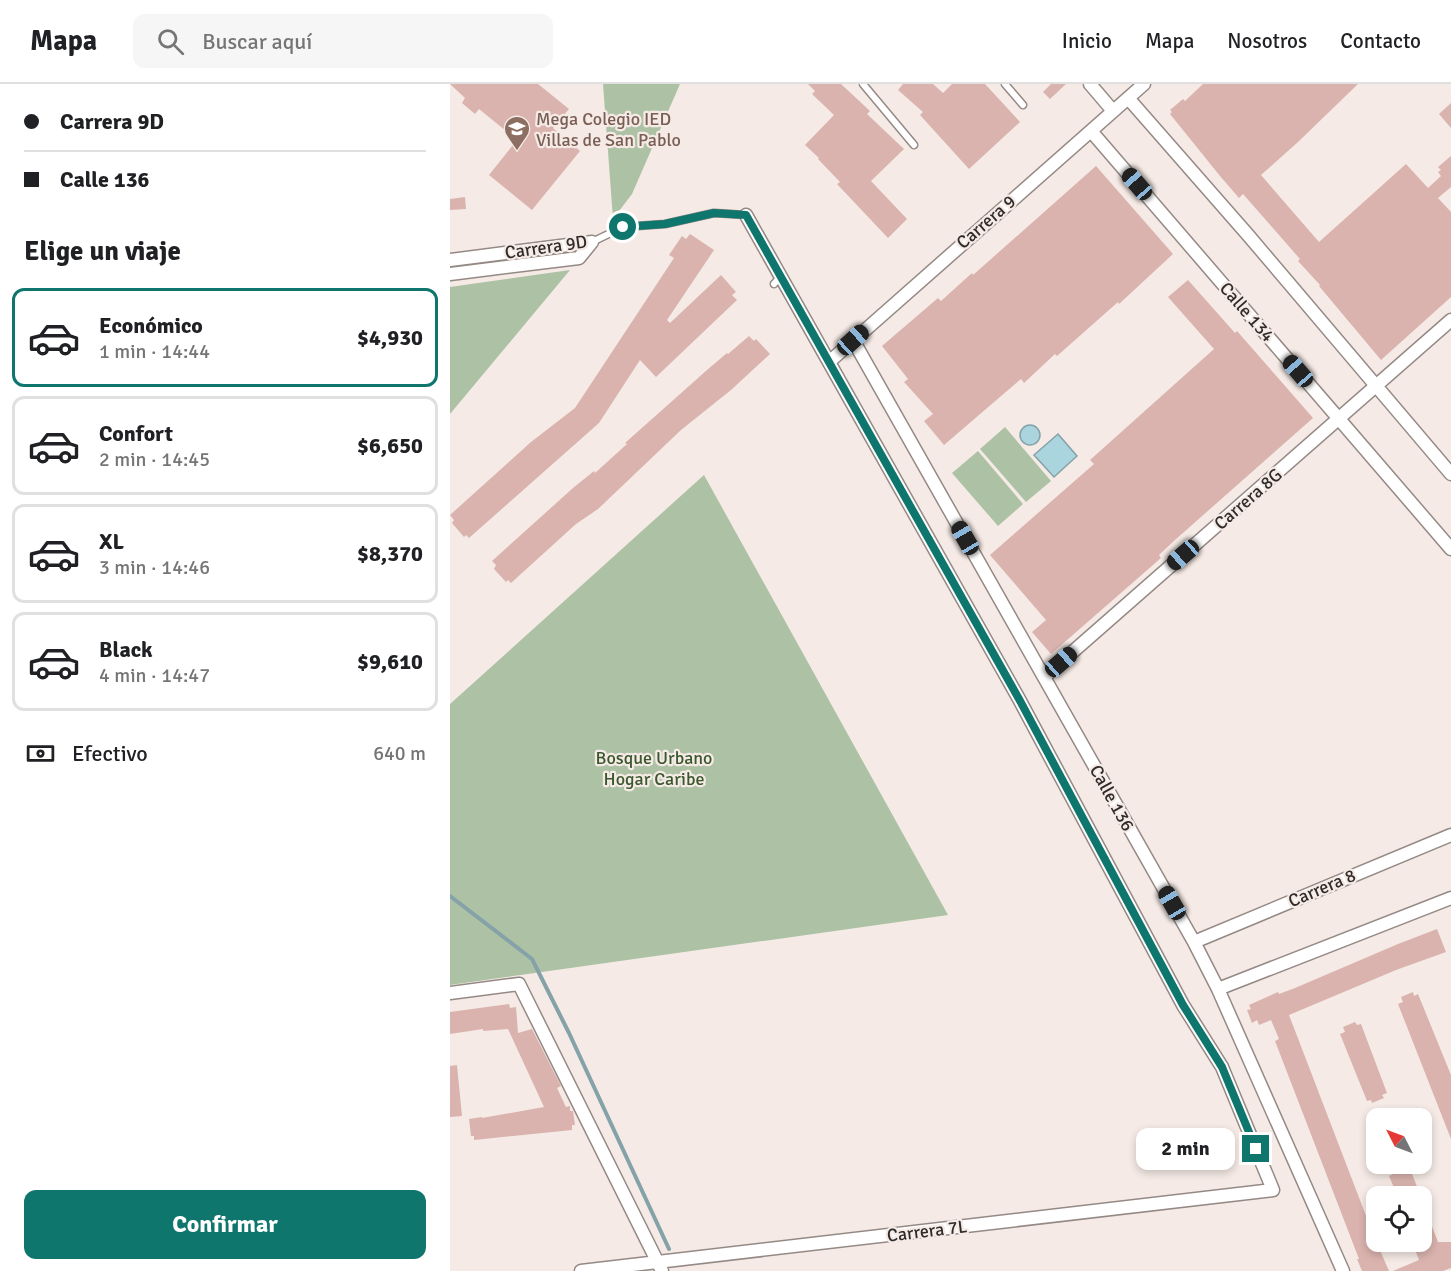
<!DOCTYPE html>
<html lang="es">
<head>
<meta charset="utf-8">
<style>
  :root { --surface:#fff; --page:#f6f6f6; --text:#202124; --muted:#757577; --line:#e0e0e0; --accent:#0f766e }
  body { margin:0; font-family:Signika,sans-serif; background:var(--page); color:var(--text); height:100vh; display:flex; flex-direction:column; font-size:22px; white-space:nowrap }
  * { box-sizing:border-box; margin:0 }
  p { font-size:20px; color:var(--muted) }
  .icon { flex:none; width:33px; height:33px; fill:none; stroke:currentColor; stroke-width:2; stroke-linecap:round; stroke-linejoin:round }
  .map { position:relative; flex:1; overflow:hidden }
  .panel { display:flex; flex-direction:column; background:var(--surface); width:450px }
  .panel>* { flex:none }
  .top-card { display:grid; align-content:center; height:132px; padding:0 24px; background:var(--surface) }
  .needle { width:39px; rotate:312deg }
  .buttons { position:absolute; left:916px; top:1024px; display:grid; gap:12px }
  .buttons a { display:grid; place-items:center; width:66px; height:66px; border-radius:12px; background:var(--surface); box-shadow:0 3px 9px #0003; font-size:30px }
  .end { position:absolute; width:27px; height:27px; margin:-14px; border:8px solid #0f766e; background:#fff; box-shadow:0 0 0 3px #fff }
  .from { border-radius:50% }
  .bubble { position:absolute; height:42px; border-radius:12px; background:var(--surface); box-shadow:0 3px 9px #0003; font-size:20px; font-weight:700; line-height:42px; text-align:center }
  .car { position:absolute; width:18px; height:36px; margin:-18px -9px; border-radius:8px; box-shadow:0 0 4px 2px #0007; background:linear-gradient(#222 24%,#8ab4d8 0 40%,#222 0 76%,#8ab4d8 0 86%,#222 0) }
  .top-card b { display:flex; align-items:center; gap:21px; height:57px; font-size:22px }
  .top-card b+b { border-top:2px solid var(--line) }
  .top-card i { width:15px; height:15px; background:var(--text) }
  ul { padding:0; list-style:none }
  li { display:flex; align-items:center; gap:18px; height:99px; margin:0 12px 9px; padding:0 12px; border:3px solid var(--line); border-radius:12px }
  li div { flex:1 }
  li b { display:block; font-size:22px }
  li em { font-style:normal; font-weight:700 }
  li.current { border-color:var(--accent) }
  li>.icon { width:54px; height:54px; stroke-width:1.5 }
  h2 { padding:0 24px; font-size:27px; line-height:72px }
  .pay { display:flex; align-items:center; gap:15px; height:66px; padding:0 24px; font-size:22px }
  .pay p { margin-inline-start:auto }
  .action { display:flex; gap:12px; margin-top:auto; padding:12px 24px }
  .action a { flex:1; height:69px; border-radius:12px; background:var(--accent); color:#fff; font-size:24px; font-weight:700; line-height:69px; text-align:center }
  header { display:flex; align-items:center; gap:36px; box-sizing:border-box; height:84px; padding:0 30px; background:var(--surface); border-bottom:2px solid var(--line) }
  header strong { font-size:28px }
  nav { display:flex; gap:33px; margin-inline-start:auto; font-size:21px }
  .search { width:420px; height:54px; background:var(--page); display:flex; align-items:center; gap:15px; box-sizing:border-box; padding:0 21px; border-radius:12px; color:var(--muted); font-size:22px }
  main { display:flex; flex:1; min-height:0 }
  .map>svg:first-child { display:block }
</style>
</head>
<body>
<header>
<strong>Mapa</strong>
<div class="search"><svg class="icon" aria-label="search" viewBox="0 0 24 24"><circle cx="10" cy="10" r="6"/><path d="M15 15l6 6"/></svg>Buscar aquí</div>
<nav><a>Inicio</a><a>Mapa</a><a>Nosotros</a><a>Contacto</a></nav>
</header>
<main>
<section class="panel">
<div class="top-card">
<b><i class="from"></i>Carrera 9D</b>
<b><i></i>Calle 136</b>
</div>
<h2>Elige un viaje</h2>
<ul>
<li class="current"><svg class="icon" aria-label="car" viewBox="0 0 24 24"><path d="M5 17H2v-5l4-1 3-4h7l3 4 3 1v5h-3M9 17h6M6 11h13"/><circle cx="7" cy="17" r="2"/><circle cx="17" cy="17" r="2"/></svg><div><b>Económico</b><p>1 min · 14:44</p></div><em>$4,930</em></li>
<li><svg class="icon" aria-label="car" viewBox="0 0 24 24"><path d="M5 17H2v-5l4-1 3-4h7l3 4 3 1v5h-3M9 17h6M6 11h13"/><circle cx="7" cy="17" r="2"/><circle cx="17" cy="17" r="2"/></svg><div><b>Confort</b><p>2 min · 14:45</p></div><em>$6,650</em></li>
<li><svg class="icon" aria-label="car" viewBox="0 0 24 24"><path d="M5 17H2v-5l4-1 3-4h7l3 4 3 1v5h-3M9 17h6M6 11h13"/><circle cx="7" cy="17" r="2"/><circle cx="17" cy="17" r="2"/></svg><div><b>XL</b><p>3 min · 14:46</p></div><em>$8,370</em></li>
<li><svg class="icon" aria-label="car" viewBox="0 0 24 24"><path d="M5 17H2v-5l4-1 3-4h7l3 4 3 1v5h-3M9 17h6M6 11h13"/><circle cx="7" cy="17" r="2"/><circle cx="17" cy="17" r="2"/></svg><div><b>Black</b><p>4 min · 14:47</p></div><em>$9,610</em></li>
</ul>
<div class="pay"><svg class="icon" aria-label="cash" viewBox="0 0 24 24"><path d="M3 7h18v10H3z"/><circle cx="12" cy="12" r="2"/></svg>Efectivo<p>640 m</p></div>
<div class="action"><a>Confirmar</a></div>
</section>
<div class="map">
<svg width="1001" height="1187" viewBox="0 0 1001 1187">
  <rect width="100%" height="100%" fill="#f5eae5"/>
  <path fill="#adc2a5" d="M153 0H230L182 110 163 135Z
    M120 186 0 330V203Z
    M555 343 601 397 576 418 530 365Z
    M528 367 573 420 548 442 502 389Z
    M254 391 498 831 0 901V620Z"/>
  <path fill="#aad5de" stroke="#85a2a8" stroke-width="1.5" d="M570 351a10 10 0 1 1 20 0a10 10 0 1 1-20 0Z
    M608 350 627 372 604 393 584 371Z"/>
  <g fill="none" stroke-linecap="round" stroke-linejoin="round">
    <path stroke="#85a2a8" stroke-width="4" d="M0 812 82 875 119 949 219 1165"/>
  </g>
  <path fill="#dab3ae" d="M0 0H88L119 25 103 44 130 67 82 126 39 91 67 56 29 25 25 30 12 19 15 14Z
    M358 0H391L420 27 417 30 454 65 421 97 457 135 438 154 387 100 390 98 368 75 369 74 355 61 384 31 362 10 365 7Z
    M453 0H483L493 9 502 0H535L570 38 519 85 470 31 473 28 448 6Z
    M601 0H616L600 15 593 8Z
    M753 0H908L848 58 811 91 869 158 956 80 978 104 991 92 988 88 991 86 988 83 1001 72V103L988 114 1001 128V213L931 276 869 202 870 201 848 177 850 175 793 110 789 114 770 92 720 30 722 28 720 26 733 15 735 17Z
    M1001 19V44L989 30Z
    M646 82 723 170 669 220 668 218 607 272 605 270 574 299 571 295 494 361 474 337 483 330 454 298 458 295 432 262 488 214 491 217 522 189 523 191Z
    M15 113 16 125 0 126V115Z
    M240 150 264 166 217 236 220 239 271 191 286 208 282 211 287 216 206 293 190 276 149 339 19 454 16 451 14 453 2 439 4 436 0 431 81 358 125 324 224 174 219 171 232 152 236 155Z
    M738 196 785 249 787 247 863 334 725 456 709 471 711 474 601 570 582 548 596 536 540 471 644 380 640 376 764 265 718 213Z
    M299 252 304 257 306 255 320 270 281 306 231 346 148 425 126 440 61 499 58 496 56 498 44 485 46 481 42 477 123 404 144 387 145 389 177 360 175 359 257 286 277 269 278 270Z
    M987 845 996 868 946 886 839 931 923 1150 939 1187H912L907 1175H909L825 957 829 955 821 936 809 941 807 936 802 939 797 926 801 925 799 921 828 908 829 910 845 904 948 860Z
    M963 908 964 912 968 910 1001 991V1055L948 920 953 918 951 913Z
    M59 920 60 924 66 923 68 949 82 945 111 1002 107 1004 116 1023 120 1022V1027H123L125 1041H122V1046L24 1056V1052H21L19 1035 32 1033V1034L94 1023 58 945 33 947V945L0 950V928Z
    M905 938 907 941 911 940 937 1009 932 1011 934 1014 922 1019 921 1016 917 1017 890 950 895 948 893 943Z
    M7 981 12 1032 0 1033V982Z
    M953 1080 955 1084 959 1082 971 1113H948L939 1092 943 1090 941 1085Z
    M973 1119 988 1158H1001V1184L993 1187H943L969 1176 962 1158H972Z"/>
  <g fill="none" stroke-linecap="round" stroke-linejoin="round">
    <defs>
      <path id="lane" d="M413 0 464 61
        M555 0 573 21
        M142 158 173 143 215 140 264 129 296 131
        M324 200 330 193"/>
      <path id="street" d="M640 0 663 27
        M678 14 798 151 1001 390
        M641 47 1001 465
        M0 176 142 158
        M0 190 129 174 142 158
        M403 256 744 858 768 905 893 1187
        M379 278 694 0
        M594 593 1001 236
        M744 858 1001 751
        M768 905 1001 814
        M0 909 69 900 212 1187
        M131 1187 823 1106 772 983 733 921 569 615 296 131"/>
    </defs>
    <use href="#lane" stroke="#948985" stroke-width="9"/>
    <use href="#street" stroke="#948985" stroke-width="15"/>
    <use href="#lane" stroke="#fff" stroke-width="6"/>
    <use href="#street" stroke="#fff" stroke-width="12"/>
  </g>
  <g fill="none" stroke-linecap="round" stroke-linejoin="round">
    <path stroke="#0f766e" stroke-width="8" d="M173 143 215 140 264 129 296 131 569 615 733 921 772 983 806 1065"/>
  </g>
  <defs>
    <symbol id="school-pin" viewBox="-11 -11 22 30"><path d="M0 17L-7.5 6A9.5 9.5 0 1 1 7.5 6Z" fill="#8d6e63" stroke="#f5eae5"/><path d="M0-5L7-2L0 1L-7-2ZM-4 1L0 2.5L4 1V4Q0 6-4 4Z" fill="#fff"/></symbol>
  </defs>
  <g fill-rule="evenodd">
    <use href="#school-pin" x="52" y="30" width="30" height="40"/>
  </g>
  <g text-anchor="middle" stroke-width="4.5" stroke-linejoin="round" paint-order="stroke">
    <g font-size="18" fill="#785e54" stroke="#f5eae5" text-anchor="start">
      <text x="86" y="41">Mega Colegio IED<tspan x="86" dy="21">Villas de San Pablo</tspan></text>
    </g>
    <g font-size="18" fill="#2f2b29" stroke="#f5eae5">
      <text transform="translate(536 138) rotate(-41)" y="6">Carrera 9</text>
      <text transform="translate(96 163) rotate(-8)" y="6">Carrera 9D</text>
      <text transform="translate(797 228) rotate(49)" y="6">Calle 134</text>
      <text transform="translate(798 415) rotate(-41)" y="6">Carrera 8G</text>
      <text transform="translate(662 714) rotate(61)" y="6">Calle 136</text>
      <text transform="translate(872 804) rotate(-23)" y="6">Carrera 8</text>
      <text transform="translate(477 1147) rotate(-7)" y="6">Carrera 7L</text>
    </g>
    <g font-size="18" fill="#39582d" stroke="#f5eae5">
      <text x="204" y="680">Bosque Urbano<tspan x="204" dy="21">Hogar Caribe</tspan></text>
    </g>
  </g>
</svg>
<div class="buttons">
<a><svg class="needle" viewBox="-14 -14 28 28"><path d="M0-13l5 13h-10z" fill="#e53935"/><path d="M0 13l5-13h-10z" fill="#757577"/></svg></a>
<a><svg class="icon" aria-label="locate" viewBox="0 0 24 24"><circle cx="12" cy="12" r="6"/><path d="M12 2v4M12 18v4M2 12h4M18 12h4"/></svg></a>
</div>
<i class="end from" style="left:173px;top:143px"></i>
<i class="end" style="left:806px;top:1065px"></i>
<div class="bubble" style="left:686px;top:1044px;width:99px">2 min</div>
<i class="car" style="left:687px;top:100px;rotate:319deg"></i>
<i class="car" style="left:403px;top:256px;rotate:48deg"></i>
<i class="car" style="left:848px;top:287px;rotate:319deg"></i>
<i class="car" style="left:515px;top:454px;rotate:330deg"></i>
<i class="car" style="left:733px;top:471px;rotate:229deg"></i>
<i class="car" style="left:611px;top:578px;rotate:49deg"></i>
<i class="car" style="left:722px;top:819px;rotate:330deg"></i>
</div>
</main>
</body>
</html>
